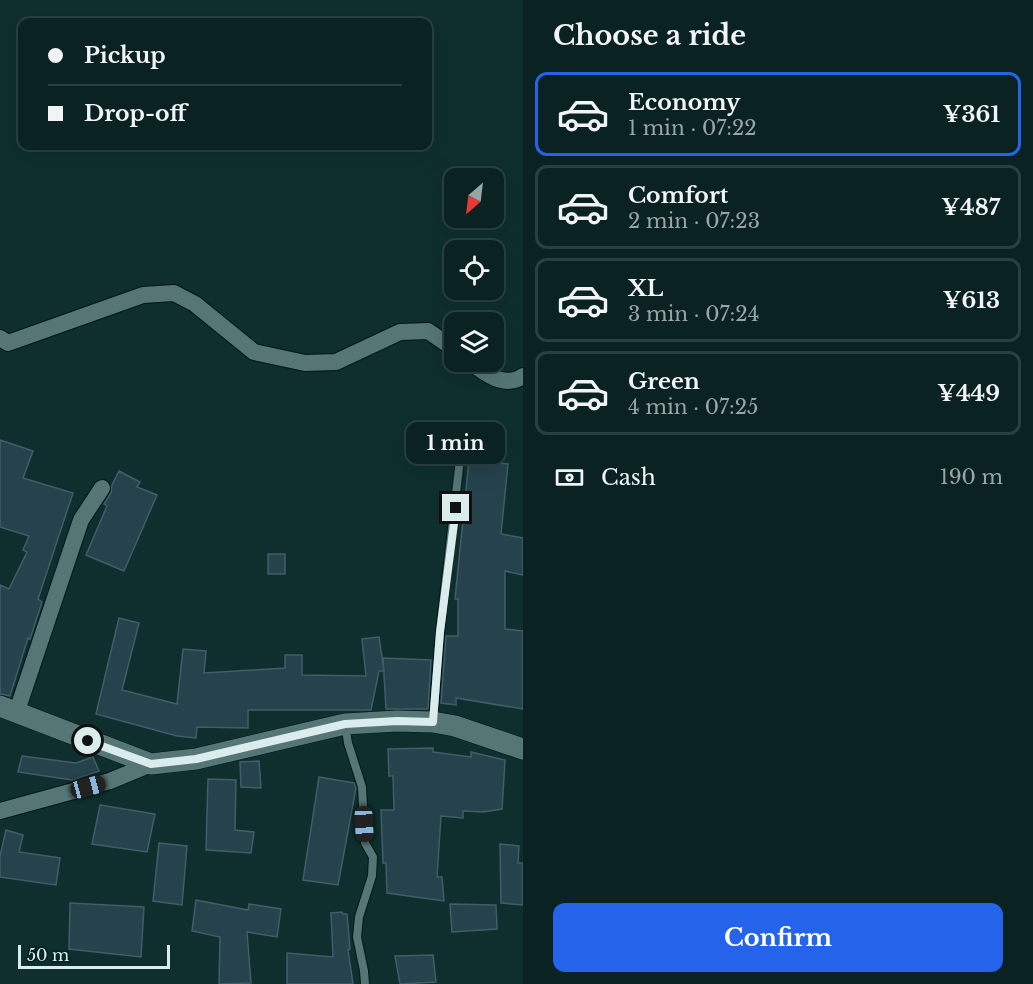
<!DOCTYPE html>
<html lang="en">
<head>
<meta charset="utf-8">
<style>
  :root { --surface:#0a2322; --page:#182f2f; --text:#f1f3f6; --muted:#99a4a5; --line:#2a4040; --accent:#2563eb }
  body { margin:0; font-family:"Libre Baskerville",serif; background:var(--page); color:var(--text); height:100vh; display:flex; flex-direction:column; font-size:22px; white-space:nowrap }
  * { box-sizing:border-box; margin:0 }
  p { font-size:20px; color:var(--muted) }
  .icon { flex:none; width:33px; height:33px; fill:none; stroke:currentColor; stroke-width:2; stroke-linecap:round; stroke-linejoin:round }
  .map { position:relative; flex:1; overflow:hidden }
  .drawer { display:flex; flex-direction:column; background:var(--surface); width:510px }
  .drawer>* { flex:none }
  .banner { position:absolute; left:18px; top:18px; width:414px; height:132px; border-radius:12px; box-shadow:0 6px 24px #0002,0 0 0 2px var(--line); display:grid; align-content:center; height:132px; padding:0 30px; background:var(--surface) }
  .needle { width:39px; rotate:208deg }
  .buttons { position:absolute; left:444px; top:168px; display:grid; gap:12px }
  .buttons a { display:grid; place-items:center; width:60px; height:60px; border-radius:12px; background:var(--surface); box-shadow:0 6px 24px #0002,0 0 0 2px var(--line); font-size:30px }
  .scale { position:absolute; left:18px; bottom:15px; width:152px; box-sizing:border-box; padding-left:6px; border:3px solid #daeceb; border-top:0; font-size:16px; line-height:21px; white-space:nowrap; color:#daeceb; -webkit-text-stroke:4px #042524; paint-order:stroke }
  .end { position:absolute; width:27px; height:27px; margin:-14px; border:8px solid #daeceb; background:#111; box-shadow:0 0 0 3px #111 }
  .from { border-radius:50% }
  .bubble { position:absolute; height:42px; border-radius:12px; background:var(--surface); box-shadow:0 6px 24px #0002,0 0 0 2px var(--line); font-size:20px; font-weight:800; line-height:42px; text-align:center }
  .car { position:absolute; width:18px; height:36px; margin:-18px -9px; border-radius:8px; box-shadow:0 0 4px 2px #0007; background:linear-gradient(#222 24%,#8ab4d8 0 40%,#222 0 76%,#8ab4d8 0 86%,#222 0) }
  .banner b { display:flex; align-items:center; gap:21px; height:57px; font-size:22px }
  .banner b+b { border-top:2px solid var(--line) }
  .banner i { width:15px; height:15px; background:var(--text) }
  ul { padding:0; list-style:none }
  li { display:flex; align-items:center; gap:18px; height:84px; margin:0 12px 9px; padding:0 18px; border:3px solid var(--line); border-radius:12px }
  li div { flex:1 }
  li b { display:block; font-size:22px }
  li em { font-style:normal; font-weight:800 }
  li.active { border-color:var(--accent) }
  li>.icon { width:54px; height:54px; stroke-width:1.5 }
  h2 { padding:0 30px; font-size:27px; line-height:72px }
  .pay { display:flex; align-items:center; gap:15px; height:66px; padding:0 30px; font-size:22px }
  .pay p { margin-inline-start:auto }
  .button { display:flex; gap:12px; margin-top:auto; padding:12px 30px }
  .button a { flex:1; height:69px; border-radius:12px; background:var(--accent); color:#fff; font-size:24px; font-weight:800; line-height:69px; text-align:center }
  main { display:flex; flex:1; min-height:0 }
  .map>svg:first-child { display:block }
</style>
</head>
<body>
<main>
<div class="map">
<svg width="523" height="984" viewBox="0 0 523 984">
  <rect width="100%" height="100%" fill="#0e2f2e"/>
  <path fill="#26424c" stroke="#415d68" stroke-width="1.5" d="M472 428 474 444 455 446 453 430Z
    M0 440 33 451 23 478 73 493 38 599 42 602 30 639 28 638 10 696 0 694V585L9 589 27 552 23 550 29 536 0 527Z
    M469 460 508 464 501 534 523 538V575L505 571V629L523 631V709L456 698V705L441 703 446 636H458V599H455Z
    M119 471 140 482 137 487 157 495 124 571 86 555 107 506 104 504 111 493 112 485Z
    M268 554H285V574H268Z
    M119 618 139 623 122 690 177 704 183 649 206 651 204 673 285 668V655H302V675L366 676 362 639 379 637 384 671H379L371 710H248V728L197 727 196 738 177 736 96 714Z
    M383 658 431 660 428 709H386Z
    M433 748V752L471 757V752L505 760 502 809 483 812 463 811V818L441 816 437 877H442L444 901 387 893 386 863H383L381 810H394L393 776H389L388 749Z
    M22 756 76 763 93 757 99 771 72 780 18 772Z
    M259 761 261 788 241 787 240 762Z
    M319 777 354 783 356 788 338 885 303 880Z
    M208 779 236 780 235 830 254 832 251 853 206 850Z
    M100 805 155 814 147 852 92 844Z
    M6 830 23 835 19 852 60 858 56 885 0 877V856Z
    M159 843 187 846 182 905 153 901Z
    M500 844 519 846 518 863H523V905L501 903Z
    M196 900 248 910 249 904 281 909 277 937 247 932 251 983 219 984 220 937 192 931Z
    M70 903 144 907 141 957 69 949Z
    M450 904 496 905 497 929 452 932Z
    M342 912 343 914H347L350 949 348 950 353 984H287V953L333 957 331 913Z
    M433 955 436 982 400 984 395 956Z"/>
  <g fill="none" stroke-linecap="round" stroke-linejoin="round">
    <defs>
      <path id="service" d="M433 721 440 632 460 459
        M345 724 348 743 362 787 365 843 373 857 372 876 359 917 357 937 364 971 365 984"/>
      <path id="minor" d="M0 338 8 343 143 295 174 293 195 304 254 352 305 363 336 362 400 332 428 331 454 349
        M470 362C484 373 505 389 523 376
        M17 711 81 520 102 488
        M0 811 110 781 151 764"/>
      <path id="tertiary" d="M0 706 151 764 196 759 345 724 397 721 433 722 455 726 523 749"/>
    </defs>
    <use href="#service" stroke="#001615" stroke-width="10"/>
    <use href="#minor" stroke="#001615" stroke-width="18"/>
    <use href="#tertiary" stroke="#001615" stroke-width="22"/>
    <use href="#service" stroke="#557674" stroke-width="8"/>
    <use href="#minor" stroke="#557674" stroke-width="16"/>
    <use href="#tertiary" stroke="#557674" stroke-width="21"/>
  </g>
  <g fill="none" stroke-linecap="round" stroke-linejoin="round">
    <path stroke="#daeceb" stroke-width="8" d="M88 741 151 764 196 759 345 724 397 721 433 722 440 632 456 508"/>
  </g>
</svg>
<div class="buttons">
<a><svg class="needle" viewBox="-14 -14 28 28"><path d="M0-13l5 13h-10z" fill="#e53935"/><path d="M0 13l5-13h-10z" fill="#99a4a5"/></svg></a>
<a><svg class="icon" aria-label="locate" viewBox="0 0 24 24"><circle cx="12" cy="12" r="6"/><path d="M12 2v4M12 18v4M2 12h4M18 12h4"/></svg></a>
<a><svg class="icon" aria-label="layers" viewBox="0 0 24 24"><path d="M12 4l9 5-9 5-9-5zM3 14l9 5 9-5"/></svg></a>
</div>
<div class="scale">50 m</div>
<i class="end from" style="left:88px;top:741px"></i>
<i class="end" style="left:456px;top:508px"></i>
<div class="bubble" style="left:406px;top:422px;width:99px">1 min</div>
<i class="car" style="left:88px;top:787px;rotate:75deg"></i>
<i class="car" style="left:364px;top:824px;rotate:177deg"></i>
<div class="banner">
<b><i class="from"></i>Pickup</b>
<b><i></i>Drop-off</b>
</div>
</div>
<section class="drawer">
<h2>Choose a ride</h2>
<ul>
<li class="active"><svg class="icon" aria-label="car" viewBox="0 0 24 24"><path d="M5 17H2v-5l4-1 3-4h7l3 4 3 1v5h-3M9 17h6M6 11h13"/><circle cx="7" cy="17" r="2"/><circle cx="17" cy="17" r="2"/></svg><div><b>Economy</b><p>1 min · 07:22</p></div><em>¥361</em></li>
<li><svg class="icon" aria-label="car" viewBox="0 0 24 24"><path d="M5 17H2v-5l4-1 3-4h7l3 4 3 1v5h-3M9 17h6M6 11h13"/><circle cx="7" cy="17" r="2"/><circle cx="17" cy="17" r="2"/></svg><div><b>Comfort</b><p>2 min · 07:23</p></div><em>¥487</em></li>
<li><svg class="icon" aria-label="car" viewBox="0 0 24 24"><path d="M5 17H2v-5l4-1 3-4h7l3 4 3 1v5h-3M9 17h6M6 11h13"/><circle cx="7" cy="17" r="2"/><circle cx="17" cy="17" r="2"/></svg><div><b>XL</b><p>3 min · 07:24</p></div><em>¥613</em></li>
<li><svg class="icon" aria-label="car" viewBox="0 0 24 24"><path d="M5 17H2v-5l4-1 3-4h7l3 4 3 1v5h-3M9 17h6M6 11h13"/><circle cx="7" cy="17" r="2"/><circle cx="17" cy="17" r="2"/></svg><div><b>Green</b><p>4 min · 07:25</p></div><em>¥449</em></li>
</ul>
<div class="pay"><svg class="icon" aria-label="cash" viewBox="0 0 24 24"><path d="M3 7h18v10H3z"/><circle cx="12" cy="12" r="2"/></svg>Cash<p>190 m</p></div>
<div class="button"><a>Confirm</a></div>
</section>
</main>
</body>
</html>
